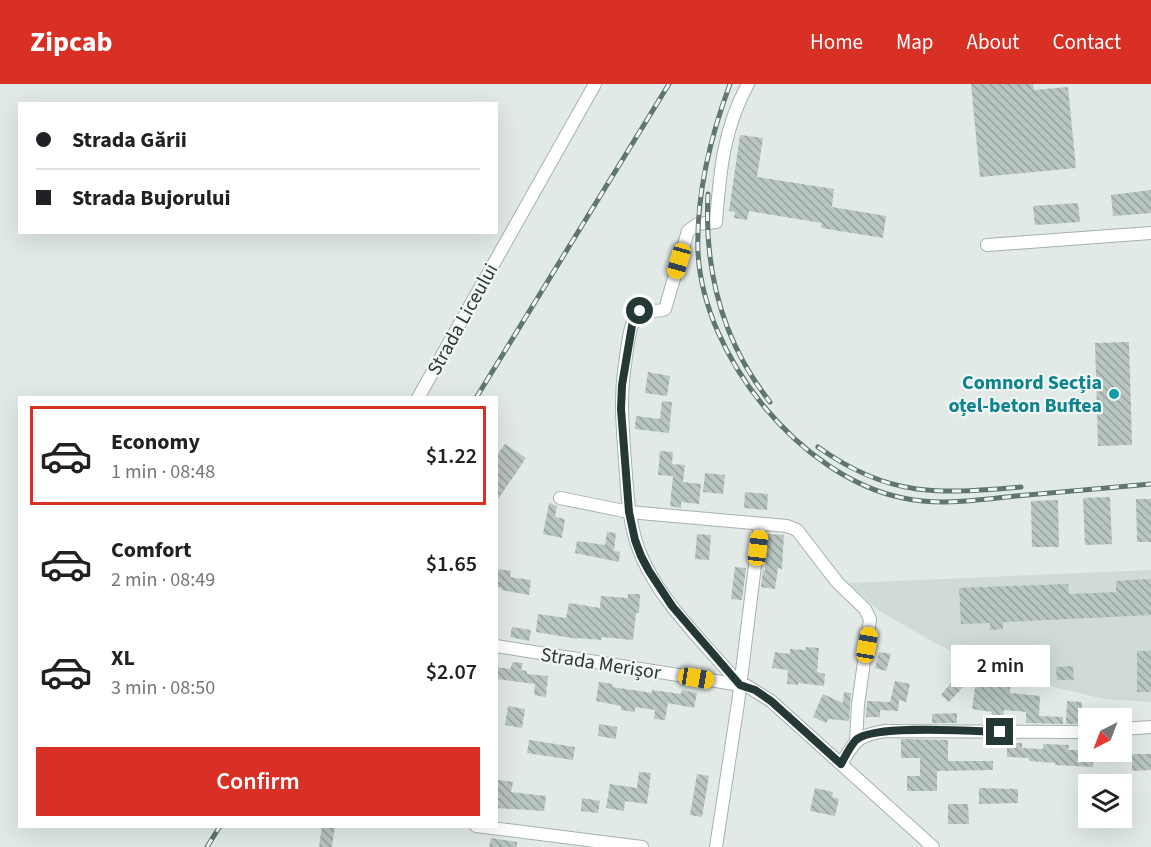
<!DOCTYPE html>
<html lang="en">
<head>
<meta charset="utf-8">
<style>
  :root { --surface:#fff; --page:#f6f6f6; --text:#202124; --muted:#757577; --line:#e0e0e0; --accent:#d93025 }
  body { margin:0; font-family:"Source Sans 3",sans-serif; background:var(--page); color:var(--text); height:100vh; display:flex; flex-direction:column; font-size:22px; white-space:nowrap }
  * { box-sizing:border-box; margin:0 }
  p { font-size:20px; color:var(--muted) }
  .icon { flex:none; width:33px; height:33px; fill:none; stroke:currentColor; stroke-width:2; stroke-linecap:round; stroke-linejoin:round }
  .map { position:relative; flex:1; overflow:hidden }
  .drawer { position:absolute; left:18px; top:312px; width:480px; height:432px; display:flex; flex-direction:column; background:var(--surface); border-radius:0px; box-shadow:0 6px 24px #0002 }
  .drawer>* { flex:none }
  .top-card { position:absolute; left:18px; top:18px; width:480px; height:132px; border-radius:0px; box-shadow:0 6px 24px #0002; display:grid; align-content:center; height:132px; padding:0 18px; background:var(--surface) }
  .needle { width:39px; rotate:222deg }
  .buttons { position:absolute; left:1078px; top:624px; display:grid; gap:12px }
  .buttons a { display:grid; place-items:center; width:54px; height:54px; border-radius:0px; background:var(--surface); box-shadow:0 6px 24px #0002; font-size:30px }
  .end { position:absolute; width:27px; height:27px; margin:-14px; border:8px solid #243936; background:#fff; box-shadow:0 0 0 3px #fff }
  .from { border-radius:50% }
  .bubble { position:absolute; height:42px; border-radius:0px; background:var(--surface); box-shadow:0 6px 24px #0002; font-size:20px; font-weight:600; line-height:42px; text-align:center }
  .car { position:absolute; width:18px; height:36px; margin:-18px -9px; border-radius:8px; box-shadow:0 0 4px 2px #0007; background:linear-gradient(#f5c518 24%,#345 0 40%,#f5c518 0 76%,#345 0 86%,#f5c518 0) }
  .top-card b { display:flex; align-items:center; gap:21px; height:57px; font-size:22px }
  .top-card b+b { border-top:2px solid var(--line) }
  .top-card i { width:15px; height:15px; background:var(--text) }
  ul { padding:10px 0 0; list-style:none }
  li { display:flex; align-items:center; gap:18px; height:99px; margin:0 12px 9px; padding:0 6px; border:3px solid transparent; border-radius:0px }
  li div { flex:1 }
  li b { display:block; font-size:22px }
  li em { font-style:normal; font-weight:600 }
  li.active { border-color:var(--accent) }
  li>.icon { width:54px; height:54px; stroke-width:1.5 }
  .button { display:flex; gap:12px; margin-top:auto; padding:12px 18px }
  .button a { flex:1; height:69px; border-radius:0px; background:var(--accent); color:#fff; font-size:24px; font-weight:600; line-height:69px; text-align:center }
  header { display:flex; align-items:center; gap:36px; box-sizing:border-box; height:84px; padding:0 30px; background:var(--accent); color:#fff }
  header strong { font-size:28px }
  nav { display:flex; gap:33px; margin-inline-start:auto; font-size:21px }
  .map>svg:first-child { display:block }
</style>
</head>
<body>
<header>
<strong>Zipcab</strong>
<nav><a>Home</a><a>Map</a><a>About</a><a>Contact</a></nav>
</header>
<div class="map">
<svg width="1151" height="763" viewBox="0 0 1151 763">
  <defs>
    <pattern id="building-back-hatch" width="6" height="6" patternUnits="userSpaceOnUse" patternTransform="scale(1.5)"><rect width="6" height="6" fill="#b8c5c1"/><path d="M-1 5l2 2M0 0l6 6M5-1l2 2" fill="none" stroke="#95a19e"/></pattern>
  </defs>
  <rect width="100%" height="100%" fill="#e2eae8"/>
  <path fill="#d0dad7" d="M1151 486V618L1104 615 995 589 935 559 878 526 848 499Z"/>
  <path fill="url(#building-back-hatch)" d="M971 0H1033L1034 6 1068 3 1076 84 980 93Z
    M740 51 763 54 757 93 834 105 832 123 886 132 883 154 821 144 822 139 749 127 747 136 734 134 735 128 729 127Z
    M1151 106V129L1113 132 1111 111Z
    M1078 119 1080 138 1035 141 1033 122Z
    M1129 258 1132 361 1098 362 1095 259Z
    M648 288 670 292 667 312 645 309Z
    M662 317 672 318 669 349 635 345 636 332 660 335Z
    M505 360 526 374 496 418V372Z
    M660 367 673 368 672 380 685 381 683 398 701 400 699 420 681 418V424L670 422 673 392 658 391Z
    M705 389 725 391 723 410 703 408Z
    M745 408 768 410 767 426 744 424Z
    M1110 413 1112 460 1085 461 1083 414Z
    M1136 415H1151V458H1137Z
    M1058 416 1059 463H1032L1031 417Z
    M549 419 557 422 555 433 565 435 562 454 543 450Z
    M607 448 616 449 614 467 620 468 619 478 575 469 577 457 605 461Z
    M697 450 711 451 709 476 695 475Z
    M767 450 784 451 782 485 778 484 775 505 761 503 763 486 765 487Z
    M735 483 746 484 742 516 731 515Z
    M496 485 511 487 510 493 531 496 529 511 501 506 502 504 496 503Z
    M1151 495V531L1003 538V545L990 546V539L961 540 959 504 1068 500 1069 510 1116 508V497Z
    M628 510H640L639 529H636L633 556 602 553 601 556 578 554V555L536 548 538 530 566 534 569 519 600 524 601 512 628 514Z
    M512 543 531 546 529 557 510 553Z
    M806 563 819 564 817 588 825 590 824 602 798 599V601L787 600 788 586 772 584 775 568 790 570V565L805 566Z
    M996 566 997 580 984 581 983 567Z
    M1137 567H1151V608H1137Z
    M879 568 891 570 886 587 875 584Z
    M513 578 523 579 521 586 527 587V590L548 592 546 613 534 611 535 600 496 595V583L510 585Z
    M1073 582 1074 596H1057L1056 583Z
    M955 594 964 602 949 618 941 611Z
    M895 597 910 600 906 618 899 616 898 627 880 626V633H866L867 617 890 618Z
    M976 597 1010 603V609L1040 612 1039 632 1063 633V640L1026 639V628L1004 626 1002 639H990L992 628 972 625Z
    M599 598 613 600 612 603 652 609V606L681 610 682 606 697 609 694 624 668 619 665 636 654 635 655 626 635 623V628L621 626V622L596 617Z
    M844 608 851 609 849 637 829 635 826 639 813 633 823 610 843 619Z
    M1067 617 1082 618 1081 640H1066Z
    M508 622 525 625 522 644 505 641Z
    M957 629V639H932V630Z
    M599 640 617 643 616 655 598 652Z
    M901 655 948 656V677H993V686L937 687V707H907V692H920V674H901Z
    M529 656 575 663 573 676 527 669Z
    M1007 659H1022V664L1043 665V660L1069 661 1068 666H1089V668H1093V683L1055 681V679L1029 677V674L1007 673Z
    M1132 670H1151V686L1132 687Z
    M639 688 651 689 647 720 625 717 624 727 606 724 610 700 637 704Z
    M697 690 709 692 702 733 690 731Z
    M498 696 513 698 511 708 546 712 544 727 496 724Z
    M815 704 833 708 832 713 839 715 835 732 810 727Z
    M979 704 1018 705V719L979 720Z
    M582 714 600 717 598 729 581 727Z
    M948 720H968L969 740H948Z
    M322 742H335L332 763H319Z
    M491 754 517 758V763H489Z"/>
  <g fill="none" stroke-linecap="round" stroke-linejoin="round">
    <defs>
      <path id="street" d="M987 161 1151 149
        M418 314 595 0
        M560 414 629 428 787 442 797 446 837 498 865 525 870 535 858 621 856 656
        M496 562 747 602 771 617 933 763
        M740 601C704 558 650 509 635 454 628 429 627 403 625 378 623 347 620 318 624 287 627 271 628 237 640 227 648 225 658 229 665 225L688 147 698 140 716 138C720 87 723 46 748 0
        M1122 645 1151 643
        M841 680C856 656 856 652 885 647L1089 648
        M476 742 642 763
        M716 763 738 619 760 441"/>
    </defs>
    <use href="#street" stroke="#a5b1af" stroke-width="14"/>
    <use href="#street" stroke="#fff" stroke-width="12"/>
    <defs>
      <path id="rail" d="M730 0C710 54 696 110 698 168 703 272 800 393 903 414 940 422 978 416 1016 412 1061 408 1106 404 1151 400
        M708 110C704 186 722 257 770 318
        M476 314 669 0
        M818 363C890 414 938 410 1021 403
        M207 763 220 742"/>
    </defs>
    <use href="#rail" stroke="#5f7572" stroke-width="5"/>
    <use href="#rail" stroke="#f2f7f5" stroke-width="3" stroke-dasharray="9" stroke-linecap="butt"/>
  </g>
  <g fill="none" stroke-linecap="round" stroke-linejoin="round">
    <path stroke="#243936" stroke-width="8" d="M640 227 633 236 622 301 621 325 629 428 635 456 641 472 649 487 672 522 740 601 755 606 771 617 841 680C845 673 850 662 856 656 873 640 973 647 1000 648"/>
  </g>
  <circle fill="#0f9aa8" stroke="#f2f7f5" stroke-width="2" cx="1114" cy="310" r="6"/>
  <g text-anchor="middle" stroke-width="4.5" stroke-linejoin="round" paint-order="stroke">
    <g font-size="20" fill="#243936" stroke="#f2f7f5">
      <text transform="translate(462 235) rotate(-61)" y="7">Strada Liceului</text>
      <text transform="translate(601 579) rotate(9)" y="7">Strada Merișor</text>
    </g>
    <g font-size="20" font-weight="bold" fill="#0d838f" stroke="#f2f7f5" text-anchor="end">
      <text x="1102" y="305">Comnord Secția<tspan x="1102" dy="23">oțel-beton Buftea</tspan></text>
    </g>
  </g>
</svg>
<div class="buttons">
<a><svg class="needle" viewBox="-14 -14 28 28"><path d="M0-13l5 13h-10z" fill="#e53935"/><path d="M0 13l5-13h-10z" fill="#757577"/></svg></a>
<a><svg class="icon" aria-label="layers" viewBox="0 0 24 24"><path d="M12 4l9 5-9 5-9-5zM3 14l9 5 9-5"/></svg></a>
</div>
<i class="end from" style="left:640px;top:227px"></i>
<i class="end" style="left:1000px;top:648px"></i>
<div class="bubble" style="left:951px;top:561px;width:99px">2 min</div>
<i class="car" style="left:679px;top:177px;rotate:196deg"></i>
<i class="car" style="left:758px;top:464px;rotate:7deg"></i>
<i class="car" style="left:867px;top:561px;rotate:10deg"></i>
<i class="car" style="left:696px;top:594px;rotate:99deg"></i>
<div class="top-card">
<b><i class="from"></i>Strada Gării</b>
<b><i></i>Strada Bujorului</b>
</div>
<section class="drawer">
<ul>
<li class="active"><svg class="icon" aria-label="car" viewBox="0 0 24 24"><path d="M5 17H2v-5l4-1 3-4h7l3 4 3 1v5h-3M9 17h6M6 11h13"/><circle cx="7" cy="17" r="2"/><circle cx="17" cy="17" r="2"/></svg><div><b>Economy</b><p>1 min · 08:48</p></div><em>$1.22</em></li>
<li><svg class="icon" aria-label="car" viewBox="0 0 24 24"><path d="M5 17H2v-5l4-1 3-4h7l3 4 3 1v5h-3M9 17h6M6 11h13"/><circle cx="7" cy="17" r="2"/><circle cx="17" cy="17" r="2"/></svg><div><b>Comfort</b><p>2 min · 08:49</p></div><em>$1.65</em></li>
<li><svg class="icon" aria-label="car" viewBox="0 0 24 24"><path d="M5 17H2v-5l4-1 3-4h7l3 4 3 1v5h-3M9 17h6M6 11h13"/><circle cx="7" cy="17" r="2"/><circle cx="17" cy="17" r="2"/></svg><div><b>XL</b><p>3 min · 08:50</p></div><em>$2.07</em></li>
</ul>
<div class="button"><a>Confirm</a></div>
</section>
</div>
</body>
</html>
